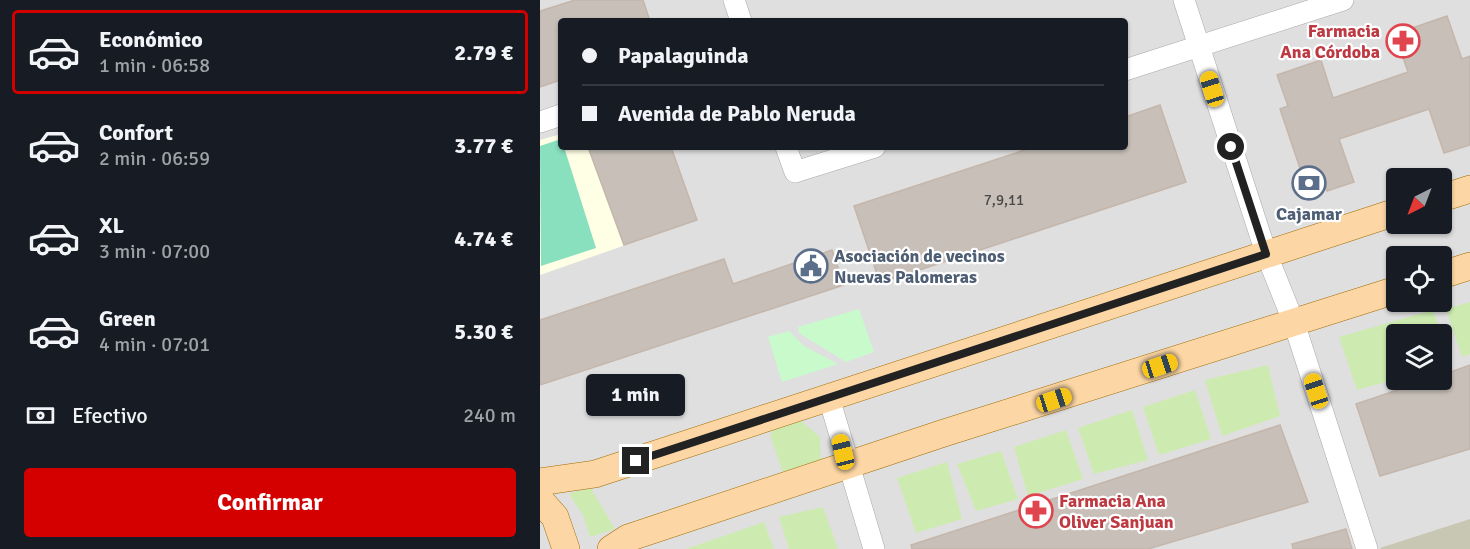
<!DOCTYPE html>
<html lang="es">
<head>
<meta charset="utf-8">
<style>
  :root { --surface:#171b24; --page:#242831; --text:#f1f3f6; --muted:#9ea1a6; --line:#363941; --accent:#d40000 }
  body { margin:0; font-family:Signika,sans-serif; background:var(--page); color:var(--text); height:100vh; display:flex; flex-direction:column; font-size:22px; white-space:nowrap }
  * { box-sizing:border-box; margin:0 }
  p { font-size:20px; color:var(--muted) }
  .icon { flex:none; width:33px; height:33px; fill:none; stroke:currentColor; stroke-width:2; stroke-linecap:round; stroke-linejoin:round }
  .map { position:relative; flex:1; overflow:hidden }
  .panel { display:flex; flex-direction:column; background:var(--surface); width:540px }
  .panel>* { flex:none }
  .banner { position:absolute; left:18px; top:18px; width:570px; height:132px; border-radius:6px; box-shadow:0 2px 4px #0004; display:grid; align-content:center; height:132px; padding:0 24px; background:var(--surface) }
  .needle { width:39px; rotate:222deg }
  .controls { position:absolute; left:846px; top:168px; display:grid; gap:12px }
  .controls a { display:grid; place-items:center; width:66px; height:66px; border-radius:6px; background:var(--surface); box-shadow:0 2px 4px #0004; font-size:30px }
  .end { position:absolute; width:27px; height:27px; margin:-14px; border:8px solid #222; background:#fff; box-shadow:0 0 0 3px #fff }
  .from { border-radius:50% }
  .bubble { position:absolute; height:42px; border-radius:6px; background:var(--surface); box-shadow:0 2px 4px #0004; font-size:20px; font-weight:800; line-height:42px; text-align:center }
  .car { position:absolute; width:18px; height:36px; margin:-18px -9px; border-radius:8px; box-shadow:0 0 4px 2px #0007; background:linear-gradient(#f5c518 24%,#345 0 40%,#f5c518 0 76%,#345 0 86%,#f5c518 0) }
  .banner b { display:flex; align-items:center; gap:21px; height:57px; font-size:22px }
  .banner b+b { border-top:2px solid var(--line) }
  .banner i { width:15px; height:15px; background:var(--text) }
  ul { padding:10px 0 0; list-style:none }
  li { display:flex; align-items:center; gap:18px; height:84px; margin:0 12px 9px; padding:0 12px; border:3px solid transparent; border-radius:6px }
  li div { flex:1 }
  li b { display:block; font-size:22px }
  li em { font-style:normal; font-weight:800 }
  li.on { border-color:var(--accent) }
  li>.icon { width:54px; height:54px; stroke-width:1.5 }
  .pay { display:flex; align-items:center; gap:15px; height:66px; padding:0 24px; font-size:22px }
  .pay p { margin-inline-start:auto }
  .cta { display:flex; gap:12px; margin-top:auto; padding:12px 24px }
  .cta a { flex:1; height:69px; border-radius:6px; background:var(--accent); color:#fff; font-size:24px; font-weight:800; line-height:69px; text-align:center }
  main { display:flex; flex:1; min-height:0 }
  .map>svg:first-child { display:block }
</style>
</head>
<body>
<main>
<section class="panel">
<ul>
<li class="on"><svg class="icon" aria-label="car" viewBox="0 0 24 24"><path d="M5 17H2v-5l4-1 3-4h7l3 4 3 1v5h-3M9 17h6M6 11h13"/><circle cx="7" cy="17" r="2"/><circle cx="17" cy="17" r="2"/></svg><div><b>Económico</b><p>1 min · 06:58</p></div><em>2.79 €</em></li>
<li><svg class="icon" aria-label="car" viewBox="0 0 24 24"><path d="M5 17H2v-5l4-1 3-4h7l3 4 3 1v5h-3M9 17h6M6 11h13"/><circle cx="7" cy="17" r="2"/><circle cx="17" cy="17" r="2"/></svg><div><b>Confort</b><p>2 min · 06:59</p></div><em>3.77 €</em></li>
<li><svg class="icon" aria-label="car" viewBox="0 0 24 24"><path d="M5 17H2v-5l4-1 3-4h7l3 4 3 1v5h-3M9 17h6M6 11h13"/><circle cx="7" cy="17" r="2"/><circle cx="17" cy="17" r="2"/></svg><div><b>XL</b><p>3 min · 07:00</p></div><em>4.74 €</em></li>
<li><svg class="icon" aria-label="car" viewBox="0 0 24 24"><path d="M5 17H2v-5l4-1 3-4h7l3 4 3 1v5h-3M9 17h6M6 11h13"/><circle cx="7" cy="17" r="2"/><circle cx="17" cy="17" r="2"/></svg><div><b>Green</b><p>4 min · 07:01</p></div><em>5.30 €</em></li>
</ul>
<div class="pay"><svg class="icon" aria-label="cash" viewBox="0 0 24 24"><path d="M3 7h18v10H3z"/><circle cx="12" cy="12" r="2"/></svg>Efectivo<p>240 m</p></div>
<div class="cta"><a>Confirmar</a></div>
</section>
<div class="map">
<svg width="930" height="549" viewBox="0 0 930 549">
  <rect width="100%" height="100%" fill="#f2efe9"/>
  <path fill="#e0dfdf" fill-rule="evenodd" d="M0 0H930V549H0ZM21 21H585V147H21ZM856 178H902V224H856ZM856 256H902V302H856ZM856 334H902V380H856Z"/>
  <path fill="#ffffe5" d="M21 134V147H131L157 220 0 275V140Z"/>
  <path fill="#c7c7b4" d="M930 519V549H841L840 548Z"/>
  <path fill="#cdebb0" d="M930 302V354L922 357 906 309Z
    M893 310 912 364 902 367V334H856V379L817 390 799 337Z
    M728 365 740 416 682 436 665 380Z
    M655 390 671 439 619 455 603 407Z
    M592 410 608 460 554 474 538 428Z
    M261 421 280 437 281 464 244 476 230 435 234 428Z
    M526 430 543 479 488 496 474 447Z
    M461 451 478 499 436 511 417 464Z
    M407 462 422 519 376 533 357 478Z
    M50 487 75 529 50 537 43 515 29 494Z
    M283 507 298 549H249L239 517Z
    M224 522 234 549H146Z"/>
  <path fill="#c8facc" d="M319 309 334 352 306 362 259 333 258 327Z
    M249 331 264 346 298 364 242 382 228 337Z"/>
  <path fill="#88e0be" d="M21 139V147H24L56 248 1 266 0 146Z"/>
  <path fill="#c7bfb8" stroke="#c4b6ab" stroke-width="1.5" d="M35 0H103L110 21H21V80L0 87V11Z
    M907 16 922 59 930 56V145L904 153 889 109 799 139 814 182 787 191 784 180 766 186 740 109 748 106 737 75 781 60 793 98 868 72 855 34Z
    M620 105 646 182 340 283 314 206 494 147H585V117Z
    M48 147H131L157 220 84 245Z
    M292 250 304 285 0 385V320L184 259 193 284Z
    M930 365V449L840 476 816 404 887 380H902V375Z
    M740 425 768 502 608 549H372L371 545Z
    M806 529 812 549H753L752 544Z"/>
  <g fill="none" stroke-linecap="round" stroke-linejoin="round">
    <defs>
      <path id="minor" d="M194 0 201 21
        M644 0 726 253 754 323 827 549
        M585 70 803 0
        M0 122 21 115
        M246 147 255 172 335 147
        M289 398 334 549"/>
      <path id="major" d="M902 198 930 189
        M902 275 930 266
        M0 482 55 474 856 212
        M0 500 15 517 26 549
        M71 549 88 538 404 433 856 290"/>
    </defs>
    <use href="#minor" stroke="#a9a9a9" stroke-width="22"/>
    <use href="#major" stroke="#a06b00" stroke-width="28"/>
    <use href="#minor" stroke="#fff" stroke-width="21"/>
    <use href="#major" stroke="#fcd6a4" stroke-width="27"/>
  </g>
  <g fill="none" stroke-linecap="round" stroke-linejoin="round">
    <path stroke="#222" stroke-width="8" d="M96 461 726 254 691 147"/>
  </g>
  <defs>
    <symbol id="pharmacy-ring" viewBox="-11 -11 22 22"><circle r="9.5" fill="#fff" stroke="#e0444e" stroke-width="1.5"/><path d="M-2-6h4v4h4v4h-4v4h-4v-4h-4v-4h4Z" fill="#e0444e"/></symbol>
    <symbol id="bank-ring" viewBox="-11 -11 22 22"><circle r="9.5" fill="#fff" stroke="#5c6f8a" stroke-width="1.5"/><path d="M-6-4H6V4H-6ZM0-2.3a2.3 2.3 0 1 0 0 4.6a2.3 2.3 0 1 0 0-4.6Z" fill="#5c6f8a"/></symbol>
    <symbol id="civic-ring" viewBox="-11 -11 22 22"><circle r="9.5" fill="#fff" stroke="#5c6f8a" stroke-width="1.5"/><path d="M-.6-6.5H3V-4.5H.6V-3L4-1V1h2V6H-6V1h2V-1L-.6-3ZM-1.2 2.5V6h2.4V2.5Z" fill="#5c6f8a"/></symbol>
  </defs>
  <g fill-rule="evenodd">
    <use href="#pharmacy-ring" x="844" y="22" width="38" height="38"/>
    <use href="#bank-ring" x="750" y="164" width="38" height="38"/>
    <use href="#civic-ring" x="252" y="247" width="38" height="38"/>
    <use href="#pharmacy-ring" x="477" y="492" width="38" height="38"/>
  </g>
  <g text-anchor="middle" stroke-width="4.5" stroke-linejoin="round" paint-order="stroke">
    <g font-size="15" fill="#4b4948">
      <text x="464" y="205">7,9,11</text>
    </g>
    <g font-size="18" font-weight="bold" fill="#be3a42" stroke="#fff" text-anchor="end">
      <text x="840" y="37">Farmacia<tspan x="840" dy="21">Ana Córdoba</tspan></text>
      <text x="519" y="507" text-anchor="start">Farmacia Ana<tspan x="519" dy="21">Oliver Sanjuan</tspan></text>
    </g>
    <g font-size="18" font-weight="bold" fill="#4e5e75" stroke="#fff">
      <text x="769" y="220">Cajamar</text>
      <text x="294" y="262" text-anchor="start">Asociación de vecinos<tspan x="294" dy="21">Nuevas Palomeras</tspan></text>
    </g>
  </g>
</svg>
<div class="controls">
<a><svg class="needle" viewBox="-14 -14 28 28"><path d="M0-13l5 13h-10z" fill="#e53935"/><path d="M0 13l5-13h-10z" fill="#9ea1a6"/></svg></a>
<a><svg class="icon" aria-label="locate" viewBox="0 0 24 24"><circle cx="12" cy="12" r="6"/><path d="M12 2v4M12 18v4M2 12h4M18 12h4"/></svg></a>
<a><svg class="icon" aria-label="layers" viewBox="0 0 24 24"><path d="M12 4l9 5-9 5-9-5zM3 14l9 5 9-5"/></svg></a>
</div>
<i class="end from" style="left:691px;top:147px"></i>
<i class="end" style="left:96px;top:461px"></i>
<div class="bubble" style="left:46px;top:374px;width:99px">1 min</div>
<i class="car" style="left:672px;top:89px;rotate:343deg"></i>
<i class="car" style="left:620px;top:366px;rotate:72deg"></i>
<i class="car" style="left:776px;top:391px;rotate:342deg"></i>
<i class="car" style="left:514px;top:400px;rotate:72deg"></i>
<i class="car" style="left:303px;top:452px;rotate:346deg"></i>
<div class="banner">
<b><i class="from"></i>Papalaguinda</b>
<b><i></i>Avenida de Pablo Neruda</b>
</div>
</div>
</main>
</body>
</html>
